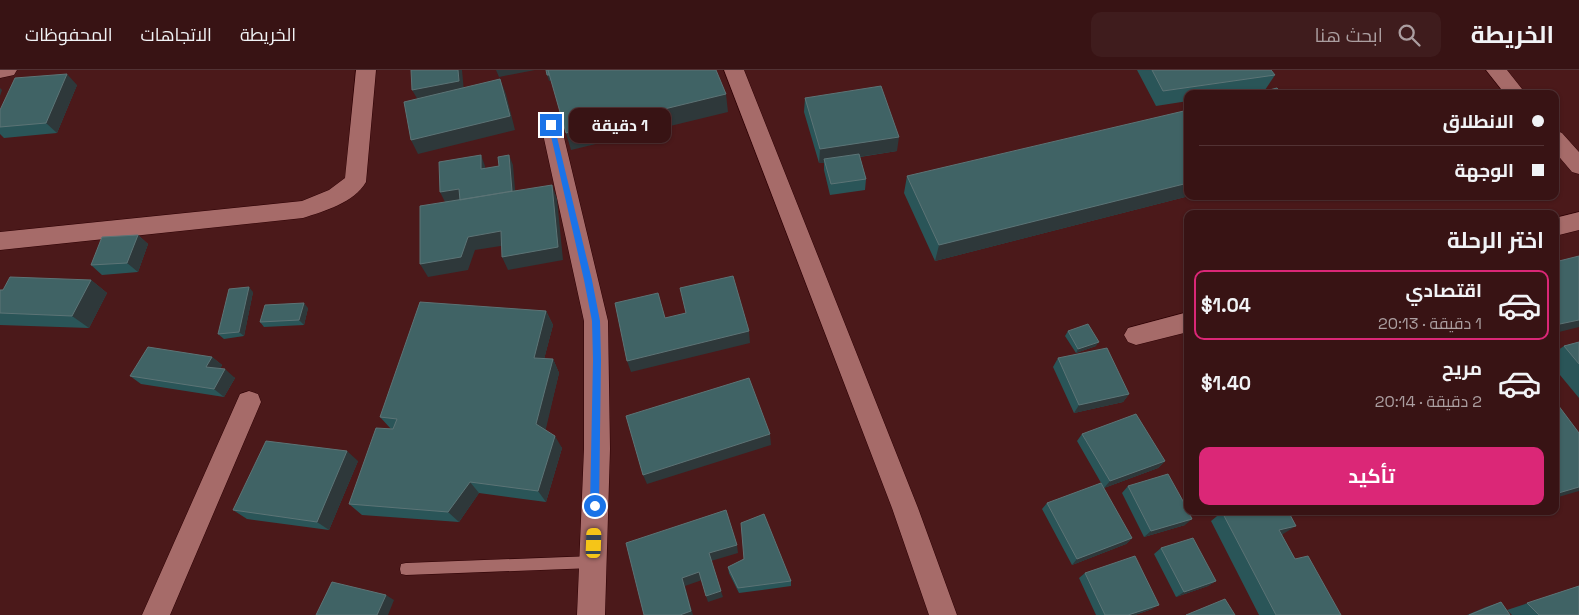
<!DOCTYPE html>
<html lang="ar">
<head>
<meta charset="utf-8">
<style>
  :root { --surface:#381314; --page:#3f1c1d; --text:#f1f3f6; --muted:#ab9ea0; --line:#523234; --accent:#db2777 }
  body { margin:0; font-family:"Space Grotesk",Cairo,sans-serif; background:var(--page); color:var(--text); direction:rtl; height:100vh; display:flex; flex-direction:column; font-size:19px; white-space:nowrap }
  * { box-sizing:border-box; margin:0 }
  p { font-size:16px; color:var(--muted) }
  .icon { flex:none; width:28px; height:28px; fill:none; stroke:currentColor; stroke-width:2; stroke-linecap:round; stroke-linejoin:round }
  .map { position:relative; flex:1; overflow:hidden; direction:ltr }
  .drawer { position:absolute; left:1184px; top:140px; width:375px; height:305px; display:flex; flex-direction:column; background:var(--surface); border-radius:10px; box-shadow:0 1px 4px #0004,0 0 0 1px var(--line); direction:rtl }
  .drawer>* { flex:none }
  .guide { position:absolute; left:1184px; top:20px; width:375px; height:110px; border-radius:10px; box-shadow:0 1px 4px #0004,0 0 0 1px var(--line); direction:rtl; display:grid; align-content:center; height:110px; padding:0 15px; background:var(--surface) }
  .end { position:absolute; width:22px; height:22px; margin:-11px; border:6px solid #1a73e8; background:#fff; box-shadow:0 0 0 2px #fff }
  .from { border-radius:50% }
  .bubble { position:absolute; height:35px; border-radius:10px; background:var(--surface); box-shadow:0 1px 4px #0004,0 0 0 1px var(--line); font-size:16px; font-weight:700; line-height:35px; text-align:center; direction:rtl }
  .car { position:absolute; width:15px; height:30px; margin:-15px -8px; border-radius:6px; box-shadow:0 0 4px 1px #0007; background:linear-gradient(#f5c518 24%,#345 0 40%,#f5c518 0 76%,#345 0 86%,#f5c518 0) }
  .guide b { display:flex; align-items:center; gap:18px; height:48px; font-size:19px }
  .guide b+b { border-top:1px solid var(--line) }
  .guide i { width:12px; height:12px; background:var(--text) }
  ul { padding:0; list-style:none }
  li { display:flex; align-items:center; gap:15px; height:70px; margin:0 10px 8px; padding:0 5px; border:2px solid transparent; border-radius:10px }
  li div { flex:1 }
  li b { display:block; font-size:19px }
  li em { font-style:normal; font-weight:700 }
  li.active { border-color:var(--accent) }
  li>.icon { width:45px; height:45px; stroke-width:1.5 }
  h2 { padding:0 15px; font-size:22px; line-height:60px }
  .button { display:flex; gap:10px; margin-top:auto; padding:10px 15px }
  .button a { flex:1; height:58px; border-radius:10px; background:var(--accent); color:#fff; font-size:20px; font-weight:700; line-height:58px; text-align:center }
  header { display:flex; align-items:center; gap:30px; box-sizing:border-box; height:70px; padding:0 25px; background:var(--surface); border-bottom:1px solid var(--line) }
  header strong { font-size:24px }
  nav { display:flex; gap:28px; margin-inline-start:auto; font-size:18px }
  .search { width:350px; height:45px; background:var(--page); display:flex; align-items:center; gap:12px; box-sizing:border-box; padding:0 18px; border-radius:10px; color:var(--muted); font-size:19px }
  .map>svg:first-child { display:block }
</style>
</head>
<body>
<header>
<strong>الخريطة</strong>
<div class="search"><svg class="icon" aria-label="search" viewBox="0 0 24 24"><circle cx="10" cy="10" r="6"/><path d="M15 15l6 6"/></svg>ابحث هنا</div>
<nav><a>الخريطة</a><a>الاتجاهات</a><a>المحفوظات</a></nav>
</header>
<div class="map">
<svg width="1579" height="545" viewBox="0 0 1579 545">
  <rect width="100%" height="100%" fill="#4b191a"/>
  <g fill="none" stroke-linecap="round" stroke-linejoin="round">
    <defs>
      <path id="lane" d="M593 486 598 487 599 492 598 497 593 498 406 505 401 504 400 499 401 494 406 493Z"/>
      <path id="street" d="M0 0H17L14 5 0 8Z
        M356 0H376L366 112C354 133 324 141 303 148L0 180V162L302 131 329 120 345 108Z
        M724 0H744L918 438 957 545H929L892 438Z
        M1486 0H1507L1526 24H1505Z
        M551 47 558 50 561 55 608 251 610 379 605 545H577L584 379V251L541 55 544 50Z
        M1555 60 1562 63 1579 82V104L1572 102 1555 82Z
        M1579 142V160L1555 166V148Z
        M1188 242V262L1136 275 1128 272 1124 265 1128 258Z
        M249 321 258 324 261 332 170 545H142L240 324Z"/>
    </defs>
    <use href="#lane" stroke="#2e0104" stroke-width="1"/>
    <use href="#street" stroke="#2e0104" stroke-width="1"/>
    <use href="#lane" fill="#a66b69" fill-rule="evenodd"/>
    <use href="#street" fill="#a66b69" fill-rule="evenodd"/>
  </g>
  <path fill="#2a5558" d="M1137 0H1271L1275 5 1265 20 1240 24H1188V31L1156 36Z
    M77 15 57 63 4 68 0 64V40Z
    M805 28 897 81 860 87 866 109 865 120 830 125 824 100V93H819L804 42Z
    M907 106 1188 126H1189L935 191 904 123Z
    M138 165 148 174 138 202 102 205 91 195Z
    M91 210 107 223 89 258 0 255V220Z
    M253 222 244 266 224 269 218 264Z
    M308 238 304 255 264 257 260 252Z
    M546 241 553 255 544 289H553L559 303 545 360 562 378 546 432 479 423 459 452 362 445 349 434 391 359 380 347Z
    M1068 261 1096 276 1076 283 1065 266Z
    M1579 272V328L1555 299V282L1564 276Z
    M212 287 222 295 220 299 235 308 224 327 141 314 130 306Z
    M1058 288 1129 324 1123 332 1074 343 1053 297Z
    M1082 364 1165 391 1158 398 1104 418 1077 371Z
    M358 391 329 460 247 449 233 440Z
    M1128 416 1185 455 1144 467 1122 423Z
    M1047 433 1132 468 1126 474 1072 495 1042 439Z
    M1222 442 1283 464 1282 465 1295 489 1341 545H1259L1211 451Z
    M1161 478 1216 511 1208 516 1176 527 1154 484Z
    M744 489 791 511V516L739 523 729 503 728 497Z
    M1085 503 1152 539 1135 545H1096L1079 508Z
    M1579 516V545H1512L1507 540Z
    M1501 532 1510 545H1467L1486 537Z"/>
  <path fill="#2e383a" d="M458 0H462L464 22 418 30 412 20Z
    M496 0H535L499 7Z
    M585 3 549 11 547 5Z
    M67 4 77 15 57 63 46 53Z
    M500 9 506 24 515 60 418 84 411 70Z
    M0 18 2 20 0 26Z
    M726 24 728 42 571 80 566 63Z
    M899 67 897 81 825 92 824 89V93H819L820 79Z
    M481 85 485 96 486 109 481 99Z
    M509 85 513 95 516 131 445 132 440 122 459 119 512 121Z
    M1188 113V126H1189L935 191 939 175Z
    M552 115 557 129 563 190 508 200 502 187Z
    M501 161 507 175 475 180 468 200 428 207 420 194 468 167Z
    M138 165 148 174 138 202 127 193Z
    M91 210 107 223 89 258 72 246Z
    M249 217 253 222 244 266 239 262Z
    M304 233 308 238 304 255 299 250Z
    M546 241 553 255 541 301 534 288Z
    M1579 250V257L1555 263V255Z
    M749 261 750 273 631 302 627 291Z
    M1099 272 1096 276 1076 283 1078 279Z
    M212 287 222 295 217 305 206 297Z
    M553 289 559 303 544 367 536 354Z
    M225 299 235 308 224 327 214 319Z
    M1129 324 1123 332 1074 343 1079 335Z
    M770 364 771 375 647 414 643 405Z
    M555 366 562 378 546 432 538 421Z
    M347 381 358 391 329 460 317 452Z
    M1165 391 1158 398 1104 418 1110 411Z
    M470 412 479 423 459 452 448 442Z
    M1579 417V421L1555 428V424Z
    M1192 449 1185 455 1144 467 1151 461Z
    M1296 456 1283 464 1266 469 1279 460Z
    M1132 468 1126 474 1072 495 1077 489Z
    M737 475 738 483 711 491 709 483Z
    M699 502 702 510 685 516 693 545H680L682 508Z
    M1216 511 1208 516 1176 527 1184 522Z
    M721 521 723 527 708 532 706 526Z
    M386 525 394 530 388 545H377Z
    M1159 535 1152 539 1135 545H1128Z"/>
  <path fill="#406365" stroke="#5c7476" d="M411 0H458L459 11 412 20Z
    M546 0H548L549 5H547Z
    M548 0H716L726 24 566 63Z
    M1152 0H1271L1275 5 1163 21Z
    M67 4 46 53 0 57V40L15 8Z
    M500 9 510 46 411 70 404 32Z
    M881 16 899 67 820 79 805 28Z
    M1277 18 1282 24H1254Z
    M1188 40V113L939 175 907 106Z
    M859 84 866 109 831 114 824 89Z
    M481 85V99L499 96 498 87 509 85 512 121 460 130 459 119 440 122 439 92Z
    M552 115 558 177 502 187 501 161 468 167 461 187 420 194V136Z
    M138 165 127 193 91 195 102 167Z
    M1579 186V250L1555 255V192Z
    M733 206 749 261 627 291 615 233 658 223 665 248 686 243 680 218Z
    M10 207 91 210 72 246 0 243V220H3Z
    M249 217 239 262 218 264 229 219Z
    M420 232 546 241 534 288 553 289 536 354 555 366 538 421 470 412 448 442 349 434 376 358 393 359 397 349 380 347Z
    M304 233 299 250 260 252 265 235Z
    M1088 254 1099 272 1078 279 1068 261Z
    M1579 272V294L1564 276Z
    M148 277 212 287 206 297 225 299 214 319 130 306Z
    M1107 278 1129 324 1079 335 1058 288Z
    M749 308 770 364 643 405 626 346Z
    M1555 331 1579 363V417L1555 424Z
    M1136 344 1165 391 1110 411 1082 364Z
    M266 371 347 381 317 452 233 440Z
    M1168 404 1188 440V441L1192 449 1151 461 1128 416Z
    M1101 413 1132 468 1077 489 1047 433Z
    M726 440 737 475 709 483 721 521 706 526 699 502 682 508 691 541 680 545H644L626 473Z
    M1227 441H1288L1296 456 1279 460 1295 489 1308 486 1341 545H1276L1222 442Z
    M764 444 791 511 738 518 728 497 744 489 741 453Z
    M1193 468 1216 511 1184 522 1161 478Z
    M1135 486 1159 535 1128 545H1105L1085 503Z
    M332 512 386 525 377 545H316Z
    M1579 516V545H1539L1527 533Z
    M1225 529 1235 545H1186Z
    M1501 532 1510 545H1469Z"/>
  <path fill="#1a73e8" d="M548 53 554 55 592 210 600 251 601 290 599 436 595 440 590 436 593 290 592 251 584 210Z"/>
</svg>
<i class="end from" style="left:595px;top:436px"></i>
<i class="end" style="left:551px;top:55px"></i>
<div class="bubble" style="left:569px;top:38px;width:102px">1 دقيقة</div>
<i class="car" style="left:594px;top:473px;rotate:2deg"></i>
<div class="guide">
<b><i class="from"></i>الانطلاق</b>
<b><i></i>الوجهة</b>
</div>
<section class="drawer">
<h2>اختر الرحلة</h2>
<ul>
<li class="active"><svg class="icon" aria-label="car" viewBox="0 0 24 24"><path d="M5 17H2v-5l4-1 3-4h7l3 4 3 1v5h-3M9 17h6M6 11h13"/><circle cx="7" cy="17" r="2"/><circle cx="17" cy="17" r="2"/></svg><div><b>اقتصادي</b><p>1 دقيقة · 20:13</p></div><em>$1.04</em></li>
<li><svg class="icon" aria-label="car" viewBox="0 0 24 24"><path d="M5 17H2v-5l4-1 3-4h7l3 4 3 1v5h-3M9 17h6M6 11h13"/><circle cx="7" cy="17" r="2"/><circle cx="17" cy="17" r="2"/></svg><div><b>مريح</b><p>2 دقيقة · 20:14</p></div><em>$1.40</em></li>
</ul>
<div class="button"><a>تأكيد</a></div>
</section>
</div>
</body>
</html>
